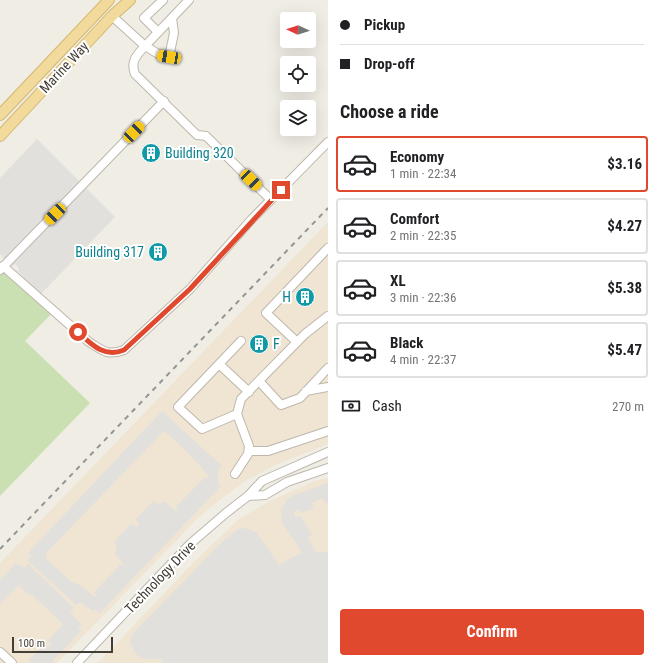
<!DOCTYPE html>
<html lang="en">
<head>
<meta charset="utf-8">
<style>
  :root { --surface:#fff; --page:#f6f6f6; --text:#202124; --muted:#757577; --line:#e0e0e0; --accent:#e0492d }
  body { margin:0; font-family:"Roboto Condensed",sans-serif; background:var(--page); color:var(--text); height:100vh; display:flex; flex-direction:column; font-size:15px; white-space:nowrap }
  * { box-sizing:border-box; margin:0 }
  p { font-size:13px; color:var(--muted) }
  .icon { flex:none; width:22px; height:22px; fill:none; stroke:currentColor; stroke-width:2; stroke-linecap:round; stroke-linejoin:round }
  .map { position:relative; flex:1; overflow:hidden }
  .details { display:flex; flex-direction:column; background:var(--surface); width:328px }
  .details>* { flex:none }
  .guide { display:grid; align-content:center; height:88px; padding:0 12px; background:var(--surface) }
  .needle { width:26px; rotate:274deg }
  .controls { position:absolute; left:280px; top:12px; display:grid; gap:8px }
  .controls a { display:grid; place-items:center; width:36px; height:36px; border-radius:4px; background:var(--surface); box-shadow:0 4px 16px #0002; font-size:20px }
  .scale { position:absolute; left:12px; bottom:10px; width:101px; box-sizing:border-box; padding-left:4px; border:2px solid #423d35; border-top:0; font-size:11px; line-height:14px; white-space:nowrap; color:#423d35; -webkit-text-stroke:3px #fff; paint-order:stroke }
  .end { position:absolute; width:18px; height:18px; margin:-9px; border:5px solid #e0492d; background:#fff; box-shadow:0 0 0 2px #fff }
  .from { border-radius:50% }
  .car { position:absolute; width:12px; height:24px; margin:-12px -6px; border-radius:5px; box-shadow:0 0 3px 1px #0007; background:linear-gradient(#f5c518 24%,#345 0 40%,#f5c518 0 76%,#345 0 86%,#f5c518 0) }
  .guide b { display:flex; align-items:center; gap:14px; height:38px; font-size:15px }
  .guide b+b { border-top:1px solid var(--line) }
  .guide i { width:10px; height:10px; background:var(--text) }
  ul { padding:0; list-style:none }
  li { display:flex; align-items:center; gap:12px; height:56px; margin:0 8px 6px; padding:0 4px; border:2px solid var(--line); border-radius:4px }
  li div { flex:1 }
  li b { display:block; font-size:15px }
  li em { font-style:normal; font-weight:700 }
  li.active { border-color:var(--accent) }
  li>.icon { width:36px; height:36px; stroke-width:1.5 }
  h2 { padding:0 12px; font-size:18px; line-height:48px }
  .pay { display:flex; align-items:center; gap:10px; height:44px; padding:0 12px; font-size:15px }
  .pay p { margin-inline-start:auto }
  .button { display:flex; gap:8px; margin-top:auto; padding:8px 12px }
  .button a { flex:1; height:46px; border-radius:4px; background:var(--accent); color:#fff; font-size:16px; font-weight:700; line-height:46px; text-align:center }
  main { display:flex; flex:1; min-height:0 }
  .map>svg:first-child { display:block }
</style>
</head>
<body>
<main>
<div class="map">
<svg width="328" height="663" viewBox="0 0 328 663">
  <rect width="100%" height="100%" fill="#f0ede5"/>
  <path fill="#f0e4d2" d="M328 222V444L273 466 242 483 217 502 198 518 57 663H0V563Z
    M328 478V663H98L195 561 239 519 270 501 315 481Z"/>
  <path fill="#cbe0b2" d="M0 267 51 314 25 341 90 403 0 496Z"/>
  <path fill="#e1e0dd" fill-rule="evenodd" d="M37 139 115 217 40 295 18 271 19 268 15 264 12 266 0 254V178Z
    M162 411 222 466 218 471V484L221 486 100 613 95 609 93 611 80 602 76 605 27 560 31 556 28 553ZM163 432H166L189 454 208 475 209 479 205 477 176 507 178 511H176L165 502 157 504 153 501 136 519 139 523 137 527 131 524 114 542 117 545 115 554 125 566 121 564 94 592 96 595 95 597 83 587 70 581 46 558V553Z
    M328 483V502L325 503 323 499H320L312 503 314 508 301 513 299 509 294 512 295 518 300 515 312 535 308 538 316 552H328V663H162V659H143L136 654 130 643 132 634 223 541 238 529 246 528 257 533 279 565 302 552 282 523 281 509 287 500 294 495Z
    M16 563 18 565 19 564 24 568 28 564 74 608 70 613 82 625 78 628 81 631 51 663H31L29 660 45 644 48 648 51 645 48 641 63 624 31 594 29 595 20 587 21 583 0 604V580Z"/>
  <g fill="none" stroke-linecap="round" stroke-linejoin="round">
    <defs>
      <path id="minor" d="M112 16 145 46 189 0
        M172 18 174 33 169 57 160 55 145 46C137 55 130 61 135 74L197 135 206 136 271 200
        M158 32 144 18 163 0
        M3 266 89 342C103 351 108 356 124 350L190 289 251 220 328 142
        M0 270 164 101
        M297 342 266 313 328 248
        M219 364 249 392
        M259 381 281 405 300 398 328 368
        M306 391 328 387
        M237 414 202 429 178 407 241 341
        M249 451H268L328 431
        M235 474 248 454 249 446 237 414 241 399 305 334 328 316
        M248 496 265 495 287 482 328 468
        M0 652 12 663
        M77 663 190 544 226 513 248 496 262 481 328 452"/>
      <path id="major" d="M0 115 109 0
        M0 136 112 16 130 0"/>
    </defs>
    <use href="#minor" stroke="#bdb7ac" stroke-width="10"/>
    <use href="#major" stroke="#d4b76f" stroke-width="12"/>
    <use href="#minor" stroke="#fff" stroke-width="8"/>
    <use href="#major" stroke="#f2da9d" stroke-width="10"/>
    <path stroke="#949494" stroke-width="2" stroke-dasharray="5 5" stroke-linecap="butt" d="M0 549 328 208"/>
  </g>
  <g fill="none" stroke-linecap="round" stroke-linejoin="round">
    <path stroke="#e0492d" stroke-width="5" d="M78 332C92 345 104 358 124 350L190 289 281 190"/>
  </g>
  <defs>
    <symbol id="building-disc" viewBox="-11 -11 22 22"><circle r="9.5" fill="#0f9aa8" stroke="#fff"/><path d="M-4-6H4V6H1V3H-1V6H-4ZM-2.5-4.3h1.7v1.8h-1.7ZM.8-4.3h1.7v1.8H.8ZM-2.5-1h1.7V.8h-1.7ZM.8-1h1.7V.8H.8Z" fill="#fff"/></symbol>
  </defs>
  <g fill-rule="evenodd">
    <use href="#building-disc" x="140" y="142" width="22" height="22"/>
    <use href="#building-disc" x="147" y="241" width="22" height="22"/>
    <use href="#building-disc" x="294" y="286" width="22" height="22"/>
    <use href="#building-disc" x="248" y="333" width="22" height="22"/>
  </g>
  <g text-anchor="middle" stroke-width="4" stroke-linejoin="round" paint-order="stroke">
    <g font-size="14" fill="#423d35" stroke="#fff">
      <text transform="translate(64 67) rotate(-47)" y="5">Marine Way</text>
      <text transform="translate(160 577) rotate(-46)" y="5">Technology Drive</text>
    </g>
    <g font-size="14" fill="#0d838f" stroke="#fff" text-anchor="start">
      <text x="165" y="158">Building 320</text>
      <text x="144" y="257" text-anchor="end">Building 317</text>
      <text x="291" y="302" text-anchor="end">H</text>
      <text x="273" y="349">F</text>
    </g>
  </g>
</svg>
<div class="controls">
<a><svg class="needle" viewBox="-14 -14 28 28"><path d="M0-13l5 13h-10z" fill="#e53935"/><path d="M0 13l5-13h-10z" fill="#757577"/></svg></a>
<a><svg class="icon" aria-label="locate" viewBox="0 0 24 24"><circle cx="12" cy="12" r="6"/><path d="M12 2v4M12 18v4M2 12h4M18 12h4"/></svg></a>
<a><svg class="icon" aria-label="layers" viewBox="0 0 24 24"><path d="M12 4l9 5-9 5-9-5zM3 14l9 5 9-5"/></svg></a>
</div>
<div class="scale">100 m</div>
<i class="end from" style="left:78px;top:332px"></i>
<i class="end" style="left:281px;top:190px"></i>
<i class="car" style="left:169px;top:57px;rotate:279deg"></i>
<i class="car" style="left:134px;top:132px;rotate:44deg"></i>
<i class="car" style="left:251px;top:180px;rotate:134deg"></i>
<i class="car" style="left:55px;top:214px;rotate:225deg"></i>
</div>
<section class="details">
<div class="guide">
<b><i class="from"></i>Pickup</b>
<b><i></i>Drop-off</b>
</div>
<h2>Choose a ride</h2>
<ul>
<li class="active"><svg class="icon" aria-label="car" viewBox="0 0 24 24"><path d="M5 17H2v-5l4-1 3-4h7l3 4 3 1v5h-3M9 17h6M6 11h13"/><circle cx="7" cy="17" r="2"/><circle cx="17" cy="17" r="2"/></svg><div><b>Economy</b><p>1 min · 22:34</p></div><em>$3.16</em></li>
<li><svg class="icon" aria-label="car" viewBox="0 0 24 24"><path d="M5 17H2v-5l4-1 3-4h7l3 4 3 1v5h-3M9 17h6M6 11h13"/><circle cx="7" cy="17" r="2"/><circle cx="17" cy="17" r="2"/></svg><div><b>Comfort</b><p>2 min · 22:35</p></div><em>$4.27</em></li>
<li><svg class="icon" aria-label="car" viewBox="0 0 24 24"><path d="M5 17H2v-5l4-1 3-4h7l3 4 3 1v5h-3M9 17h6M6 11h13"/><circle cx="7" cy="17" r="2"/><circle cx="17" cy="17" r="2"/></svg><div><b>XL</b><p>3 min · 22:36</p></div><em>$5.38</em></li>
<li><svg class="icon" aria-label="car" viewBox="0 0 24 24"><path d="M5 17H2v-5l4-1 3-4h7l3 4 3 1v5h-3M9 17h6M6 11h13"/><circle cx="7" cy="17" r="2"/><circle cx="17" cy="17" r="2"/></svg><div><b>Black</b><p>4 min · 22:37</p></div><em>$5.47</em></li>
</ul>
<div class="pay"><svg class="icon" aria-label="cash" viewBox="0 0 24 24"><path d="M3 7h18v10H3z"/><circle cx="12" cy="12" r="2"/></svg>Cash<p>270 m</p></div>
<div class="button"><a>Confirm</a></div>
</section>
</main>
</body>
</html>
